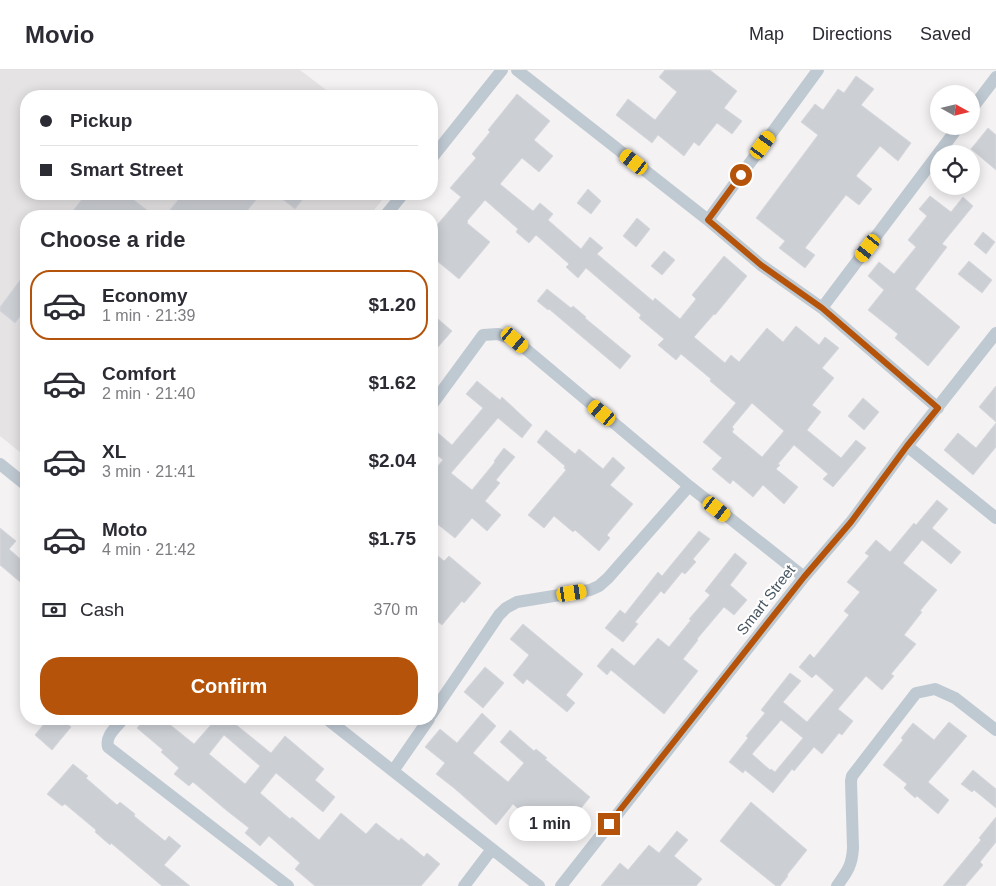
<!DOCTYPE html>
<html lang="en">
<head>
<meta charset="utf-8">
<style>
  :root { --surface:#fff; --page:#f2f2f3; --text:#2b2b33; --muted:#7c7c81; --line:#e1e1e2; --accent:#b45309 }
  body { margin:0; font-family:Helvetica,sans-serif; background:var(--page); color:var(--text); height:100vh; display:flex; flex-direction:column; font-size:19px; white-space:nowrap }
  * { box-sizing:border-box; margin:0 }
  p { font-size:16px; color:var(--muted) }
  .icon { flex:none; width:28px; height:28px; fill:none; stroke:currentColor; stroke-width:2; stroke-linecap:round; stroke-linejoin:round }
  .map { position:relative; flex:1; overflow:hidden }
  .side { position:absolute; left:20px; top:140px; width:418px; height:515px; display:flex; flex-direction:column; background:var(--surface); border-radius:20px; box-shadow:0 2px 12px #0003 }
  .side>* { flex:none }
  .hud { position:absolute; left:20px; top:20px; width:418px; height:110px; border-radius:20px; box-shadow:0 2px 12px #0003; display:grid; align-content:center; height:110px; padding:0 20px; background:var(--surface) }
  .needle { width:32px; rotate:98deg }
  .controls { position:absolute; left:930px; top:15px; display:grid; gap:10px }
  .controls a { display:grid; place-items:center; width:50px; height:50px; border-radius:50%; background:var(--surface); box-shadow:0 2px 12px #0003; font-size:25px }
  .end { position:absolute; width:22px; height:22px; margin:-11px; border:6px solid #b45309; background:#fff; box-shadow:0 0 0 2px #fff }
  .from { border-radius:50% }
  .bubble { position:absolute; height:35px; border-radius:18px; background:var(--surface); box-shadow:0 2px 12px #0003; font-size:16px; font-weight:700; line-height:35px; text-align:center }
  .car { position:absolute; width:15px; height:30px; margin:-15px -8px; border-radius:6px; box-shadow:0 0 4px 1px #0007; background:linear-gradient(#f5c518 24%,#345 0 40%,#f5c518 0 76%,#345 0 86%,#f5c518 0) }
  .hud b { display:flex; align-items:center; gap:18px; height:48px; font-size:19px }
  .hud b+b { border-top:1px solid var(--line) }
  .hud i { width:12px; height:12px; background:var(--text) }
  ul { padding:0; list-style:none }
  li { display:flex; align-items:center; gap:15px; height:70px; margin:0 10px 8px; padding:0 10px; border:2px solid transparent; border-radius:20px }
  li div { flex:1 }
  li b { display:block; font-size:19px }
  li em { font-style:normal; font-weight:700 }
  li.on { border-color:var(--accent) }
  li>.icon { width:45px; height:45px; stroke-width:1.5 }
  h2 { padding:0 20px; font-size:22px; line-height:60px }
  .pay { display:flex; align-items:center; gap:12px; height:55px; padding:0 20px; font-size:19px }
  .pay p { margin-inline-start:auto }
  .primary-button { display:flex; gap:10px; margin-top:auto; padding:10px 20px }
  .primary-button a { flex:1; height:58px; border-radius:20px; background:var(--accent); color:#fff; font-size:20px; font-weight:700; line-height:58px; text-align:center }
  header { display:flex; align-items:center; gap:30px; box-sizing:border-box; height:70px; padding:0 25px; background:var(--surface); border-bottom:1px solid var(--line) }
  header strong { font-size:24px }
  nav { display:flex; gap:28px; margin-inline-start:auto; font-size:18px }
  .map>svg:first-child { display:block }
</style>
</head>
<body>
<header>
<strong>Movio</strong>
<nav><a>Map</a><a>Directions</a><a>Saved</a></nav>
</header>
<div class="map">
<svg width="996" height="816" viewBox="0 0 996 816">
  <rect width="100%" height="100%" fill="#f4f2f2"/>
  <path fill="#e5e3e4" d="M0 0H300L334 26H26V124H387L369 146H26V387L0 366Z"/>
  <path fill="#cccfd4" stroke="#d6d8de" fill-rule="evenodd" d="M665 0H710L737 21 724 38 742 51 732 64 717 53 699 76 694 72 684 86 658 65 652 73 616 45 628 29 655 50 677 22 659 7Z
    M856 6 874 19 861 35 911 73 898 91 880 76 856 106 872 119 859 135 846 125 805 178 815 185 805 198 779 178 785 171 756 148 818 65 801 52 815 34 823 40 838 19 844 23Z
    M517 24 550 51 534 70 553 86 539 102 522 88 500 114 533 141 540 133 553 144 548 150 581 179 590 167 603 178 597 184 653 231 655 228 680 249 696 229 692 225 724 186 747 206 715 245 714 244 694 267 725 293 731 285 739 292 767 258 783 272 796 256 819 275 825 267 839 278 822 298 834 308 812 335 821 342 807 360 841 388 856 370 866 378 833 417 823 409 828 404 794 375 778 394 780 395 776 399 798 417 784 434 763 415 753 427 733 410 730 414 712 399 722 388 703 372 736 333 710 311 711 309 681 284 676 290 658 275 664 269 639 248 641 245 586 198 578 208 566 197 569 194 536 165 529 173 516 162 518 159 485 130 467 151 468 152 467 153 490 172 459 209 431 186V162L461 127 450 118 476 88 472 84 490 62 488 60ZM752 333 784 361 762 387 732 362 734 359 732 357Z
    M988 58 996 65V100L971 79Z
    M588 119 601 131 591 144 577 133Z
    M86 124H126L155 146H69Z
    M183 124H261L243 146H165Z
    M276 124H307L295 139Z
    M930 126 951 142 963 127 973 136 942 174 947 177 915 219 960 257 928 296 895 268 898 264 868 240 884 220 868 206 879 192 894 204 916 177 908 170 927 146 919 139Z
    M637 148 650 159 636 177 623 166Z
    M983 162 995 172 986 184 974 174Z
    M664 181 675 190 662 205 651 196Z
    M969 191 992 210 982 223 958 204Z
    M26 202V239L15 253 0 241V237Z
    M547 219 571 238 573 236 586 247 585 248 631 286 620 299 549 239 548 240 537 231Z
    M431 243 452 261 431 285Z
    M477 311 500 330 502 327 532 355 522 368 498 348 451 403 472 420 495 392 494 391 504 378 515 387 496 410 500 413 485 431 501 445 487 461 472 448 455 468 431 449V404L443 390 431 380V371L438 363 452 375 483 338 466 324Z
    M996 316V352L979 337Z
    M863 328 879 342 864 360 848 346Z
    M996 353V377L973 405 944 380 958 363 976 378Z
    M546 360 575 384 579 379 603 399 613 387 625 398 610 415 633 434 607 465 610 468 599 481 575 460 573 462 554 446 544 458 528 445 566 400 564 398 565 396 537 372Z
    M937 430 948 439 932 458 961 482 951 494 922 470 903 493 937 520 920 541 922 542 904 565 916 574 891 604 894 606 882 620 866 606 838 639 853 651 842 665 839 663 822 684 814 677 794 701 792 699 773 723 745 700 743 703 729 692 748 668 746 666 765 643 761 640 790 603 801 611 783 632 807 652 834 620 816 604 812 608 799 597 810 584 814 588 849 545 844 541 860 522 847 512 869 486 865 483 876 470 890 482 914 453 916 455ZM781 650 803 668 775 702 771 699 770 700 752 684Z
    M0 458 16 471 9 479 26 494V517L0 495Z
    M699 461 710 469 693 489 696 492 685 504 682 502 664 524 661 521 635 552 638 554 623 572 605 558 620 540 625 544 658 502 662 506Z
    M431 480 444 491 449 486 481 513 464 533 462 531 442 555 431 546Z
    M735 483 747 493 730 515 747 530 734 545 724 537 697 569 698 570 683 589 698 601 664 644 611 600 607 605 597 596 612 578 634 596 658 568 669 577 691 550 689 549 710 525 705 521Z
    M523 554 583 604 566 625 575 633 567 642 527 609 523 614 513 605 529 585 510 569Z
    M485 597 504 613 483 638 464 622Z
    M482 643 496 656 473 683 508 712 524 693 500 672 510 660 534 681 536 679 547 688 545 689 590 727 569 753 572 756 559 771 534 750 533 752 513 734 496 755 454 718 436 704 445 693 425 677 440 659 457 673Z
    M48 649H61L71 657 52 680 35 665Z
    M145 649H163L194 674 216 649H229L271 683 285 666 324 699 315 710 335 727 323 742 276 703 260 723 290 749 292 747 319 770 341 743 366 764 376 753 399 771 401 768 424 787 427 783 440 794 421 816H315L295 799 300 793 269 766 260 776 245 763 249 758 226 740 193 712 189 716 174 704 179 698 161 682 163 680 137 658ZM224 665 260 696 245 714 209 684Z
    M949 652 967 666 928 712 949 730 938 744 917 726 915 728 904 718 907 714 883 695 903 670 901 668 913 653 934 670Z
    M73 694 88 706 86 708 117 735 120 732 135 744 134 746 165 771 169 766 181 776 164 795 190 816H162L111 773 110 775 95 762 96 760 65 734 62 736 47 724Z
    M973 700 996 719V738L974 720 972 722 961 714Z
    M751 732 807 780 787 805 788 806 780 816H776L720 771Z
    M996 747V772L980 792 983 795 965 816H943L981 770 979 768Z
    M677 761 688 770 674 786 702 809 696 816H601L620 793 628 800 649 775 659 783Z"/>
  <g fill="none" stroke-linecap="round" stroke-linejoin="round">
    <path stroke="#bfc9d2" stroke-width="12" d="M517 0 708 150 761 195 822 238 938 338
      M971 40 996 7
      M431 89 502 0
      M385 146 403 124
      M708 150 818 0
      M822 238 959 56
      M431 336 483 265 498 264 515 270 689 416 804 507
      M907 376 996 448
      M0 394 26 415
      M431 645 499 545 506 538 517 532 590 520 599 516 608 508 689 416
      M123 649C117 657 105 665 108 677L288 816
      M327 649 539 816
      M393 701 429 649
      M464 816 492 779
      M561 816 804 507 851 452 907 376 996 263
      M837 816C847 802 852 796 853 778L851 711 852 706 916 623 935 619 955 628 996 660"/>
  </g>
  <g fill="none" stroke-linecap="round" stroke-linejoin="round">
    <path stroke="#b45309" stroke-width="6" d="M609 754 804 507 851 452 907 376 938 338 822 238 761 195 708 150 741 105"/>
  </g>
  <g text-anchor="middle" stroke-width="4.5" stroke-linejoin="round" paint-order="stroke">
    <g font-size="15" fill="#485661" stroke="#fff">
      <text transform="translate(766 530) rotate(-52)" y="5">Smart Street</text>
    </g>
  </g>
</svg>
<div class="controls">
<a><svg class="needle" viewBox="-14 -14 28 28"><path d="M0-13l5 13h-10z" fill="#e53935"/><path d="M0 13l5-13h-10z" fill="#7c7c81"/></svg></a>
<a><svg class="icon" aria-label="locate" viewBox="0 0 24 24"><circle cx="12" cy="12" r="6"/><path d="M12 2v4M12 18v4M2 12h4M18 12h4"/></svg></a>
</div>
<i class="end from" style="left:741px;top:105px"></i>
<i class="end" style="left:609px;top:754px"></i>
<div class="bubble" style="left:509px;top:736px;width:82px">1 min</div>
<i class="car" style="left:763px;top:75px;rotate:36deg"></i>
<i class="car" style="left:634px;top:92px;rotate:308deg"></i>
<i class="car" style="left:868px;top:178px;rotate:217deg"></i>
<i class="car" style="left:515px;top:270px;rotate:130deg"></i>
<i class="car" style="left:602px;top:343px;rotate:310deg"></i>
<i class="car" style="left:717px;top:439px;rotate:128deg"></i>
<i class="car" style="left:572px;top:523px;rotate:81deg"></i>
<div class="hud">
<b><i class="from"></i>Pickup</b>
<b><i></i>Smart Street</b>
</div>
<section class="side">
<h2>Choose a ride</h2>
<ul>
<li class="on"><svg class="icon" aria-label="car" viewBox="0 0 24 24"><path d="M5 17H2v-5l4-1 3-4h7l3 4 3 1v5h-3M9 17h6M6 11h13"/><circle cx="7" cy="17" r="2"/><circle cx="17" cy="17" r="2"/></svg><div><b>Economy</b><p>1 min · 21:39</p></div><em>$1.20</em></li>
<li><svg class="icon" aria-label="car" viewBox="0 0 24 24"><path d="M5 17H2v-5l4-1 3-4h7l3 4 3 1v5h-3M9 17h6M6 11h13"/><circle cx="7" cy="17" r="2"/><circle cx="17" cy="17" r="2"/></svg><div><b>Comfort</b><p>2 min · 21:40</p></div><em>$1.62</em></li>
<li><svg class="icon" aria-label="car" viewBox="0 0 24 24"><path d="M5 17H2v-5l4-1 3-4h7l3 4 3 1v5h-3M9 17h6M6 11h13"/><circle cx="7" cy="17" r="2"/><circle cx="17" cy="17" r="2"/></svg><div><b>XL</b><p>3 min · 21:41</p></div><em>$2.04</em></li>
<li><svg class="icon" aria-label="car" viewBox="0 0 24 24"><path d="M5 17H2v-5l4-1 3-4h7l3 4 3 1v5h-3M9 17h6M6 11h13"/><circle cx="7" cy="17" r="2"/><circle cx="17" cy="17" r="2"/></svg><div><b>Moto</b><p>4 min · 21:42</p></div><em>$1.75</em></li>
</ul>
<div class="pay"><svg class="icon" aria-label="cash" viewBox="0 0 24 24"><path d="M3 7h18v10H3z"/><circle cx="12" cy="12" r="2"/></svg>Cash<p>370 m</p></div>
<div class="primary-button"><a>Confirm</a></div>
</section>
</div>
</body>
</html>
